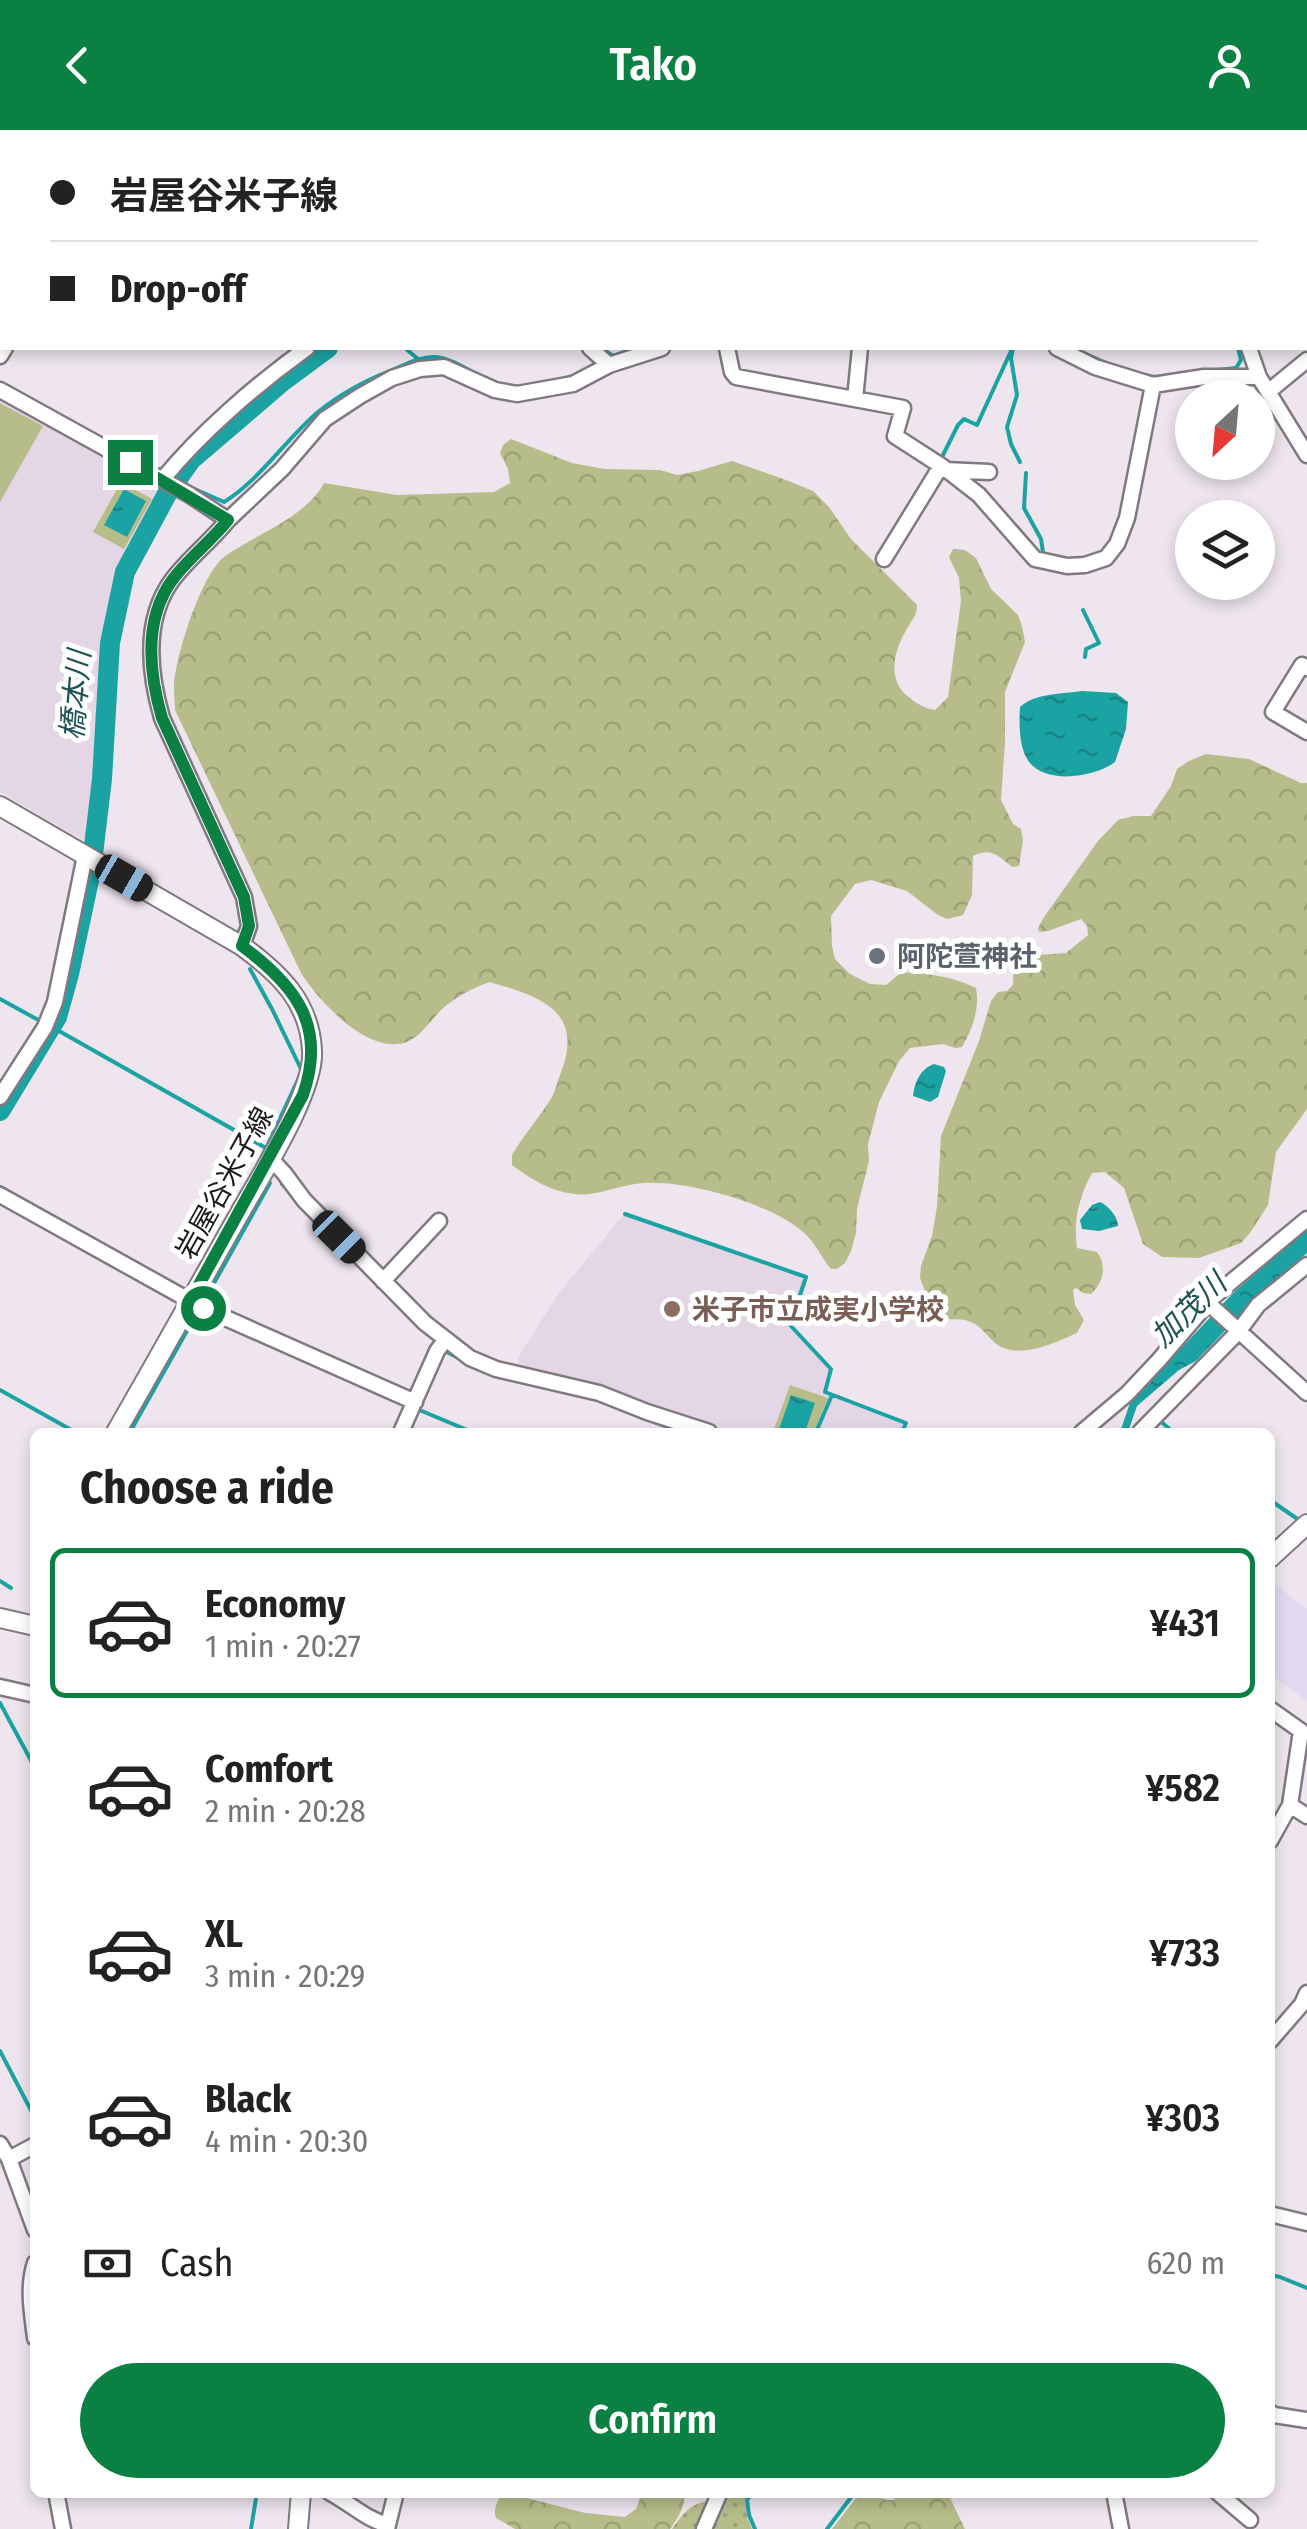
<!DOCTYPE html>
<html lang="en">
<head>
<meta charset="utf-8">
<style>
  :root { --surface:#fff; --page:#f6f6f6; --text:#222; --muted:#767676; --line:#e0e0e0; --accent:#0b8043 }
  body { margin:0; font-family:"Fira Sans Condensed","Noto Sans JP",sans-serif; background:var(--page); color:var(--text); height:100vh; display:flex; flex-direction:column; font-size:38px; white-space:nowrap }
  * { box-sizing:border-box; margin:0 }
  p { font-size:32px; color:var(--muted) }
  .icon { flex:none; width:55px; height:55px; fill:none; stroke:currentColor; stroke-width:2; stroke-linecap:round; stroke-linejoin:round }
  .map { position:relative; flex:1; overflow:hidden }
  .side { position:absolute; left:30px; top:1298px; width:1245px; height:1070px; display:flex; flex-direction:column; background:var(--surface); border-radius:15px; box-shadow:0 5px 15px #0003 }
  .side>* { flex:none }
  .hud { position:absolute; left:0px; top:0px; width:1308px; height:220px; box-shadow:0 5px 15px #0003; display:grid; align-content:center; height:220px; padding:0 50px; background:var(--surface) }
  .needle { width:65px; rotate:206deg }
  .controls { position:absolute; left:1175px; top:250px; display:grid; gap:20px }
  .controls a { display:grid; place-items:center; width:100px; height:100px; border-radius:50%; background:var(--surface); box-shadow:0 5px 15px #0003; font-size:50px }
  .end { position:absolute; width:45px; height:45px; margin:-22px; border:12px solid #0b8043; background:#fff; box-shadow:0 0 0 5px #fff }
  .from { border-radius:50% }
  .car { position:absolute; width:30px; height:60px; margin:-30px -15px; border-radius:12px; box-shadow:0 0 8px 2px #0007; background:linear-gradient(#222 24%,#8ab4d8 0 40%,#222 0 76%,#8ab4d8 0 86%,#222 0) }
  .hud b { display:flex; align-items:center; gap:35px; height:95px; font-size:38px }
  .hud b+b { border-top:2px solid var(--line) }
  .hud i { width:25px; height:25px; background:var(--text) }
  ul { padding:0; list-style:none }
  li { display:flex; align-items:center; gap:30px; height:150px; margin:0 20px 15px; padding:0 30px; border:5px solid transparent; border-radius:15px }
  li div { flex:1 }
  li b { display:block; font-size:38px }
  li em { font-style:normal; font-weight:600 }
  li.on { border-color:var(--accent) }
  li>.icon { width:90px; height:90px; stroke-width:1.5 }
  h2 { padding:0 50px; font-size:45px; line-height:120px }
  .pay { display:flex; align-items:center; gap:25px; height:110px; padding:0 50px; font-size:38px }
  .pay p { margin-inline-start:auto }
  .primary-button { display:flex; gap:20px; margin-top:auto; padding:20px 50px }
  .primary-button a { flex:1; height:115px; border-radius:60px; background:var(--accent); color:#fff; font-size:40px; font-weight:600; line-height:115px; text-align:center }
  header { display:flex; justify-content:space-between; align-items:center; height:130px; padding:0 50px; background:var(--accent); color:#fff; font-size:45px; font-weight:600 }
  .map>svg:first-child { display:block }
</style>
</head>
<body>
<header><svg class="icon" aria-label="back" viewBox="0 0 24 24"><path d="M15 5l-7 7 7 7"/></svg>Tako<svg class="icon" aria-label="person" viewBox="0 0 24 24"><circle cx="12" cy="8" r="4"/><path d="M4 21q1-7 8-7t8 7"/></svg></header>
<div class="map">
<svg width="1307" height="2399" viewBox="0 0 1307 2399">
  <defs>
    <pattern id="forest-crowns" width="20" height="18" patternUnits="userSpaceOnUse" patternTransform="scale(2.5)"><rect width="20" height="18" fill="#b6bd8a"/><path d="M2 6a3 3 0 1 1 6 0M12 15a3 3 0 1 1 6 0" fill="none" stroke="#9ca276"/></pattern>
    <pattern id="park-dots" width="8" height="8" patternUnits="userSpaceOnUse" patternTransform="scale(2.5)"><rect width="8" height="8" fill="#b6bd8a"/><path d="M2 2h.1M6 6h.1" fill="none" stroke="#9ca276" stroke-width="1.8" stroke-linecap="round"/></pattern>
    <pattern id="water-ripples" width="26" height="14" patternUnits="userSpaceOnUse" patternTransform="scale(2.5)"><rect width="26" height="14" fill="#1ba3a4"/><path d="M2 4q2-2 4 0t4 0M15 11q2-2 4 0t4 0" fill="none" stroke="#178485"/></pattern>
  </defs>
  <rect width="100%" height="100%" fill="#eee5ee"/>
  <path fill="#e1daf0" d="M1270 1451 1307 1479V1571L1270 1545Z"/>
  <path fill="#e5d6e5" d="M0 265 166 358 123 434 110 492 104 541 94 712H87L0 662Z
    M624 1084 805 1148 790 1195 831 1239 825 1261 831 1265 816 1302H741L679 1286 578 1248 519 1236 518 1227 559 1163Z
    M833 1267 904 1294 901 1302H818Z"/>
  <path fill="#b6bd8a" d="M0 273 43 296 0 372Z
    M121 352 152 369 124 419 93 402Z
    M790 1255 828 1268 814 1302H773Z"/>
  <path fill="url(#forest-crowns)" d="M511 309 572 333 605 339 660 340 677 345 698 341 732 331 786 350 813 361 829 377 851 409 917 475C917 485 913 488 908 497 895 518 886 546 906 565 916 573 923 578 935 580L948 567 961 471 959 448 949 427 953 419 965 420 976 428 991 459 1018 485 1022 496 1025 512 1005 562V613L1001 670 1013 694 1021 699 1023 710 1019 736 1012 737C998 725 990 717 973 726L972 765 963 785 947 789 938 785 907 761 871 750 855 754 831 786 832 816 835 829 850 844 870 854 886 855 902 842C929 844 952 846 976 858 980 879 972 900 962 917L955 918 943 914 910 918 899 931 879 972 868 1014 869 1031 857 1079 856 1103 851 1121 845 1133 837 1139H831C821 1127 815 1112 803 1102 771 1073 678 1047 635 1054 620 1056 605 1062 590 1064 560 1067 535 1052 512 1035V1025C524 1004 540 987 552 967 556 960 557 952 560 945 586 881 540 866 489 852 471 859 455 867 441 880 431 890 421 906 407 912 368 926 319 871 301 843L175 580C175 573 174 565 174 557 175 527 201 445 224 427 257 403 304 389 324 353L397 365 494 362 510 353 508 339 500 323 503 315Z
    M1206 624 1249 629 1301 653H1307V979L1276 1022 1268 1075 1250 1103 1241 1113 1199 1128 1162 1127 1143 1114 1124 1058 1105 1042 1092 1043C1079 1067 1073 1090 1077 1118L1097 1122C1107 1136 1104 1152 1091 1164L1083 1163 1076 1158 1073 1160 1075 1175 1084 1190 1077 1203C1054 1213 1017 1231 995 1213 987 1206 981 1196 971 1192 957 1186 949 1193 934 1185L920 1148 921 1136 932 1106 937 1077 941 1006 979 911 991 871 998 862 1007 861 1013 855C1014 843 1011 833 1024 826L1066 823 1088 805 1087 796 1081 789 1048 801 1039 802 1038 798 1044 787 1098 711 1118 690 1133 686H1151L1171 656 1177 639 1189 631Z
    M507 2363 585 2383 625 2387 636 2379 642 2363H685C685 2377 678 2388 670 2399H515L496 2388C493 2379 497 2372 502 2364Z
    M860 2363H880L881 2368C898 2374 893 2366 906 2362 917 2360 933 2362 945 2363L951 2370 965 2399H832Z"/>
  <path fill="url(#park-dots)" d="M732 2363H751L745 2370 747 2387 752 2399H672C690 2374 696 2371 726 2369Z"/>
  <path fill="url(#water-ripples)" d="M124 359 146 371 127 407 104 395Z
    M1082 561 1116 563 1128 572 1126 599 1115 632C1094 648 1040 656 1026 627 1019 613 1019 592 1020 577 1035 563 1062 564 1082 561Z
    M934 934 944 937 946 941 938 967 930 972 913 966C915 952 920 939 934 934Z
    M1100 1072C1109 1076 1118 1087 1118 1096L1099 1101 1082 1099 1080 1090 1092 1075Z
    M1307 1099V1123L1264 1160 1196 1231 1179 1240 1137 1276 1128 1302H1120L1130 1273 1233 1163Z
    M791 1265 815 1273 805 1302H778Z"/>
  <g fill="none" stroke-linecap="round" stroke-linejoin="round">
    <path stroke="#1ba3a4" stroke-width="4" d="M274 0 278 2
      M608 0 611 2
      M880 0 883 2
      M942 2 944 0
      M0 58 2 59
      M1305 123 1307 139
      M405 218 418 229
      M602 218 613 226 636 218
      M1013 218 1011 228 1017 265 1007 297 1011 314 1020 332
      M1073 218 1106 233
      M1144 245 1155 247 1236 238 1241 230 1238 218
      M559 250 579 244
      M940 331 958 295 964 289 977 295 1011 221
      M1026 343 1024 378 1041 409 1044 429
      M190 357 224 372C261 349 285 310 318 282 340 264 366 250 392 240 405 235 421 226 435 227 450 228 465 238 478 245
      M1083 480 1099 513 1086 519 1085 527
      M250 839 272 879 302 941 262 1027
      M0 869 42 892
      M52 897 266 1018
      M282 1054 294 1067
      M0 1057 70 1096
      M303 1079 405 1182
      M625 1084 806 1147 790 1195 831 1239 825 1262 906 1293 902 1302
      M204 1171 270 1053
      M445 1221 485 1242
      M0 1260 75 1302
      M417 1279 472 1302
      M638 1286 676 1300
      M1158 1289 1173 1302
      M130 1302 197 1183 200 1184
      M816 1302 832 1265
      M1270 1370 1296 1388
      M0 1451 11 1458
      M0 1573 35 1638
      M0 1921 35 1988
      M1270 2145 1280 2147 1307 2158
      M753 2362 747 2370 749 2385 755 2399
      M251 2399 257 2362
      M827 2399 855 2362"/>
    <path stroke="#1ba3a4" stroke-width="20" d="M578 2 581 0
      M0 981 57 887 69 844 91 741 102 649 110 513 125 442 167 364 191 330 282 252 328 218"/>
    <defs>
      <path id="minor" d="M263 0 267 2
        M869 0 872 2
        M1190 0 1191 2
        M124 2 126 0
        M561 2 564 0
        M928 2 930 0
        M1172 2 1174 0
        M590 218 609 235
        M727 218 732 242 736 247 903 278 895 306 943 337 979 365 1035 429 1067 436 1085 435 1106 428 1117 414 1127 388 1153 255
        M1057 218 1095 237 1153 255 1204 247H1259
        M1249 218 1259 247 1307 325
        M0 226 5 218
        M0 260 190 365 228 390 282 339 325 289 360 266 392 248 420 239 444 237 495 260 517 264 573 254 609 235 662 218
        M1268 262 1307 230
        M855 269 860 218
        M945 340 989 342
        M162 350C201 302 257 254 307 218
        M228 390C211 411 189 428 173 449 143 489 149 543 162 588L244 767 249 796 242 816
        M884 429 941 336
        M1307 538 1302 535 1273 582 1307 602
        M0 967 45 897 55 872 85 726
        M270 1028 284 1043 304 1070 425 1193 470 1228 496 1239 599 1263 647 1282 709 1302
        M0 1065 203 1178 415 1272
        M383 1151 439 1091
        M1208 1173 1307 1263
        M401 1302 437 1221 445 1210
        M1082 1302 1127 1264 1159 1230 1213 1167 1307 1089
        M1140 1302 1238 1202 1258 1175 1307 1135
        M0 1557 35 1565
        M1270 1579 1301 1601 1290 1675 1270 1711
        M1290 1675 1307 1686
        M1270 1911 1302 1874 1307 1863
        M0 2014 9 2029 35 2100
        M9 2029 35 2015
        M1270 2084 1307 2093
        M35 2133C27 2158 32 2182 35 2208
        M1270 2282 1274 2285 1307 2290
        M56 2362 63 2399
        M329 2362C350 2373 365 2389 388 2395
        M1114 2362 1121 2399
        M1217 2362 1250 2390
        M387 2399 396 2362
        M704 2399 720 2362"/>
      <path id="tertiary" d="M0 1488 35 1496"/>
      <path id="secondary" d="M0 676 242 816C279 843 310 872 312 921 315 962 258 1050 237 1088 197 1159 157 1231 116 1302
        M1270 1428 1307 1394
        M298 2399 301 2362"/>
    </defs>
    <use href="#minor" stroke="#817981" stroke-width="19"/>
    <use href="#tertiary" stroke="#817981" stroke-width="22"/>
    <use href="#secondary" stroke="#817981" stroke-width="22"/>
    <use href="#minor" stroke="#fff" stroke-width="14"/>
    <use href="#tertiary" stroke="#fff" stroke-width="18"/>
    <use href="#secondary" stroke="#fff" stroke-width="18"/>
  </g>
  <g fill="none" stroke-linecap="round" stroke-linejoin="round">
    <path stroke="#0b8043" stroke-width="12" d="M130 332 228 390C211 411 189 428 173 449 143 489 149 543 162 588L244 767 249 796 242 816C296 856 327 896 303 965L190 1171 203 1178"/>
  </g>
  <circle fill="#6b7280" stroke="#fff" stroke-width="4" cx="877" cy="826" r="10"/>
  <circle fill="#8d6e63" stroke="#fff" stroke-width="4" cx="672" cy="1179" r="10"/>
  <g text-anchor="middle" stroke-width="10" stroke-linejoin="round" paint-order="stroke">
    <g font-size="28" font-weight="bold" fill="#5b616d" stroke="#fff" text-anchor="start">
      <text x="897" y="836">阿陀萱神社</text>
    </g>
    <g font-size="28" fill="#1c191c" stroke="#fff">
      <text transform="translate(224 1053) rotate(-61)" y="10">岩屋谷米子線</text>
    </g>
    <g font-size="28" font-weight="bold" fill="#785e54" stroke="#fff" text-anchor="start">
      <text x="692" y="1189">米子市立成実小学校</text>
    </g>
    <g font-size="30" font-style="italic" fill="#1f5353" stroke="#fff">
      <text transform="translate(76 565) rotate(-85)" y="10">橋本川</text>
      <text transform="translate(1189 1180) rotate(-44)" y="10">加茂川</text>
    </g>
  </g>
</svg>
<div class="controls">
<a><svg class="needle" viewBox="-14 -14 28 28"><path d="M0-13l5 13h-10z" fill="#e53935"/><path d="M0 13l5-13h-10z" fill="#767676"/></svg></a>
<a><svg class="icon" aria-label="layers" viewBox="0 0 24 24"><path d="M12 4l9 5-9 5-9-5zM3 14l9 5 9-5"/></svg></a>
</div>
<i class="end from" style="left:203px;top:1178px"></i>
<i class="end" style="left:130px;top:332px"></i>
<i class="car" style="left:124px;top:748px;rotate:120deg"></i>
<i class="car" style="left:339px;top:1107px;rotate:135deg"></i>
<div class="hud">
<b><i class="from"></i>岩屋谷米子線</b>
<b><i></i>Drop-off</b>
</div>
<section class="side">
<h2>Choose a ride</h2>
<ul>
<li class="on"><svg class="icon" aria-label="car" viewBox="0 0 24 24"><path d="M5 17H2v-5l4-1 3-4h7l3 4 3 1v5h-3M9 17h6M6 11h13"/><circle cx="7" cy="17" r="2"/><circle cx="17" cy="17" r="2"/></svg><div><b>Economy</b><p>1 min · 20:27</p></div><em>¥431</em></li>
<li><svg class="icon" aria-label="car" viewBox="0 0 24 24"><path d="M5 17H2v-5l4-1 3-4h7l3 4 3 1v5h-3M9 17h6M6 11h13"/><circle cx="7" cy="17" r="2"/><circle cx="17" cy="17" r="2"/></svg><div><b>Comfort</b><p>2 min · 20:28</p></div><em>¥582</em></li>
<li><svg class="icon" aria-label="car" viewBox="0 0 24 24"><path d="M5 17H2v-5l4-1 3-4h7l3 4 3 1v5h-3M9 17h6M6 11h13"/><circle cx="7" cy="17" r="2"/><circle cx="17" cy="17" r="2"/></svg><div><b>XL</b><p>3 min · 20:29</p></div><em>¥733</em></li>
<li><svg class="icon" aria-label="car" viewBox="0 0 24 24"><path d="M5 17H2v-5l4-1 3-4h7l3 4 3 1v5h-3M9 17h6M6 11h13"/><circle cx="7" cy="17" r="2"/><circle cx="17" cy="17" r="2"/></svg><div><b>Black</b><p>4 min · 20:30</p></div><em>¥303</em></li>
</ul>
<div class="pay"><svg class="icon" aria-label="cash" viewBox="0 0 24 24"><path d="M3 7h18v10H3z"/><circle cx="12" cy="12" r="2"/></svg>Cash<p>620 m</p></div>
<div class="primary-button"><a>Confirm</a></div>
</section>
</div>
</body>
</html>
